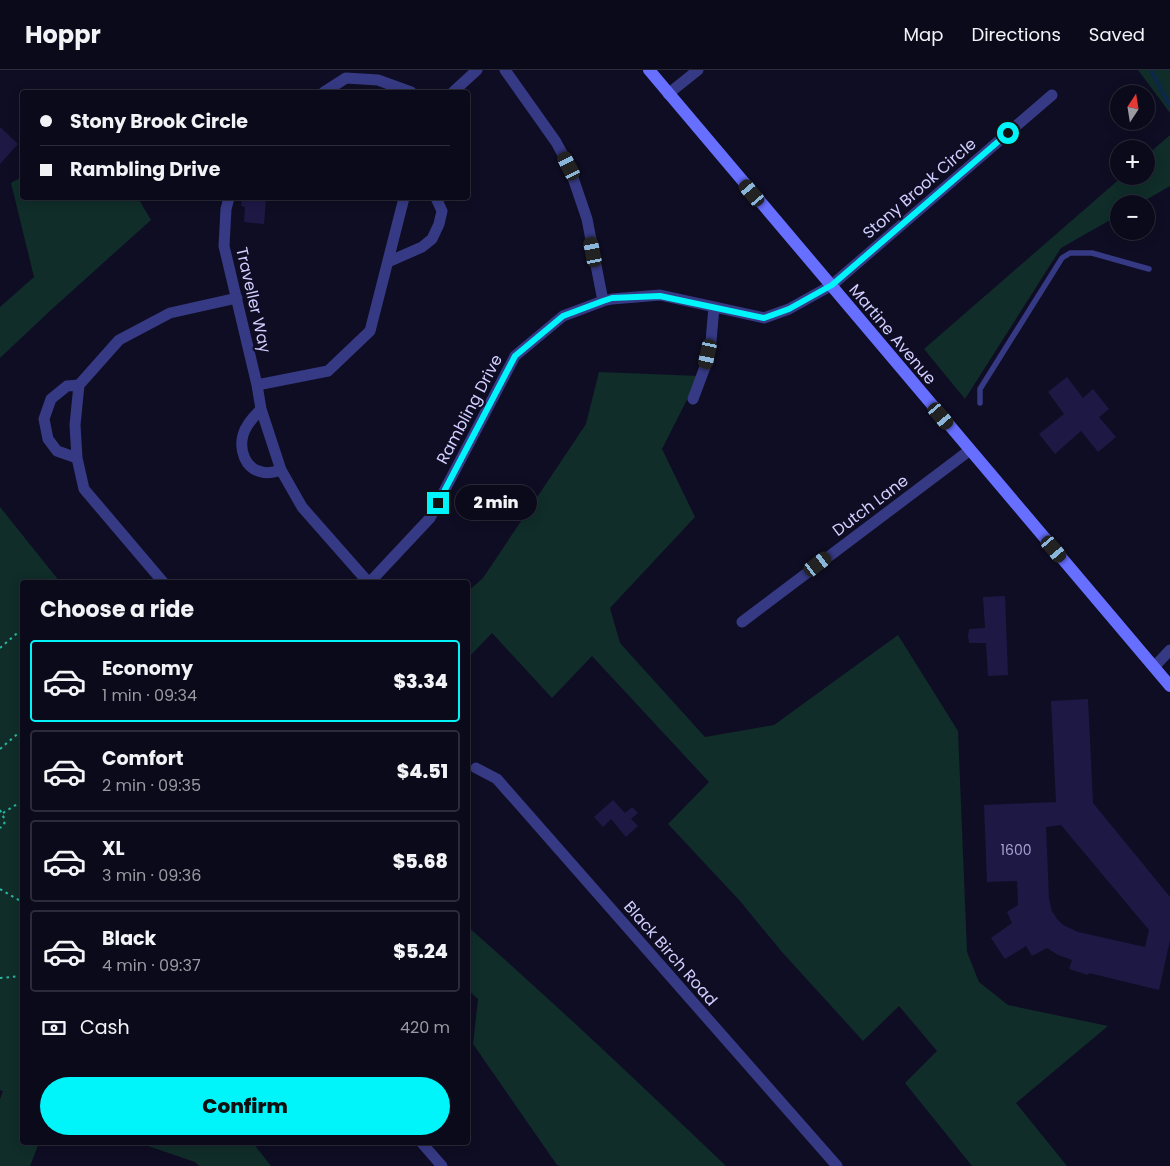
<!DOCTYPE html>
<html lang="en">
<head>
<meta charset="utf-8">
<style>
  :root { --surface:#0b0a1a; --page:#141323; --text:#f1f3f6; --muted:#9a9aa2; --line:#2b2b39; --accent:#00f5fa }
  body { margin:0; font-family:Poppins,sans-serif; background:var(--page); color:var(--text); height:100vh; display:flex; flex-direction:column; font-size:19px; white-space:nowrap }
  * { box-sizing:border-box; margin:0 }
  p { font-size:16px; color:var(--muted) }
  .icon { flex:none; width:28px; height:28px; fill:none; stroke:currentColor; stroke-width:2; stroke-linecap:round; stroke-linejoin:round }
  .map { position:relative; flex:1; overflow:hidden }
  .panel { position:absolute; left:20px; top:510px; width:450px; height:565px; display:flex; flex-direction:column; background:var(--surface); border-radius:5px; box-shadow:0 2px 12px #0003,0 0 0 1px var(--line) }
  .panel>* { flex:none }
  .hud { position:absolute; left:20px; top:20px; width:450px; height:110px; border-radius:5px; box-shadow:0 2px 12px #0003,0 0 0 1px var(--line); display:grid; align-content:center; height:110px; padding:0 20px; background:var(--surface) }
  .needle { width:32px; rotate:12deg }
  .fabs { position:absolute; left:1110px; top:15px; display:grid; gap:10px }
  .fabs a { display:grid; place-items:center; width:45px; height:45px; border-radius:50%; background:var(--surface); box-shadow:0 2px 12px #0003,0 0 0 1px var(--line); font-size:25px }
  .end { position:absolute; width:22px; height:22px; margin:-11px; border:6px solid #00f5fa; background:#111; box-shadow:0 0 0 2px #111 }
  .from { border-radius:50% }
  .bubble { position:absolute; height:35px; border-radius:18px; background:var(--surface); box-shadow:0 2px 12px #0003,0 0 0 1px var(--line); font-size:16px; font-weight:800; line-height:35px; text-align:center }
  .car { position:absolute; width:15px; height:30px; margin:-15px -8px; border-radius:6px; box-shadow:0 0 4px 1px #0007; background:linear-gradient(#222 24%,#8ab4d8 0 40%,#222 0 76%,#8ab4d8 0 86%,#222 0) }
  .hud b { display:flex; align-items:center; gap:18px; height:48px; font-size:19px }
  .hud b+b { border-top:1px solid var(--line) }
  .hud i { width:12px; height:12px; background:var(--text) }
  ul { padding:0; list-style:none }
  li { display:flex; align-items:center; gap:15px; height:82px; margin:0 10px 8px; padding:0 10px; border:2px solid var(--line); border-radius:5px }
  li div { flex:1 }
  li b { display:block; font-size:19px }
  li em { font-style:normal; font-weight:800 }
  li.current { border-color:var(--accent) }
  li>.icon { width:45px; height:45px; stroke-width:1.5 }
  h2 { padding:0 20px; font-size:22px; line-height:60px }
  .pay { display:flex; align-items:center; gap:12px; height:55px; padding:0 20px; font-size:19px }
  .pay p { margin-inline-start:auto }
  .primary-button { display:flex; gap:10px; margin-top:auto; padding:10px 20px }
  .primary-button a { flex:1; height:58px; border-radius:30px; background:var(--accent); color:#111; font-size:20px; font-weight:800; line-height:58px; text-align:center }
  header { display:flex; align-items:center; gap:30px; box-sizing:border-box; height:70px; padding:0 25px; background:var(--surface); border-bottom:1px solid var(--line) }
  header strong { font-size:24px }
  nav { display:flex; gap:28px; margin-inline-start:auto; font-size:18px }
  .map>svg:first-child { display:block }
</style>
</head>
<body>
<header>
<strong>Hoppr</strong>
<nav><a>Map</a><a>Directions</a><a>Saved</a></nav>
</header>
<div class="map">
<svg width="1170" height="1096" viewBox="0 0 1170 1096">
  <rect width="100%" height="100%" fill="#0f0d23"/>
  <path fill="#102d2a" d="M1138 0H1170V43Z
    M1170 65V116L1139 134H1119V145L1061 178 965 329 924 279 1123 106H1146V86Z
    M22 107V128H138L151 150 52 239 0 288V237L34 207 11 113Z
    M599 302 699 306 662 379 695 447 610 538 620 573 705 667 774 655 898 565 958 661 967 882 979 912 1008 935 1108 956 1016 1033 1067 1096H972L905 1013 937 981 899 936 863 971 782 882 740 831 668 754 709 712 592 586 552 628 492 563 468 588V521L483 508 586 354Z
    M0 437 60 512H22V1072L39 1073 30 1096H0V1029L3 1021 0 1020Z
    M468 857C556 934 641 1015 726 1096H561L557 1095 473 974 478 929 468 920Z
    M139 1073H193L202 1076 208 1073H253L271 1096H199L195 1092Z"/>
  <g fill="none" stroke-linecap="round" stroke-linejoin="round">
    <path stroke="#0b2749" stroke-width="4" d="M1151 0 1170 36"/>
  </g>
  <path fill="#1e1845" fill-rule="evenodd" d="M0 57 18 74 0 94Z
    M242 128 266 129 264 154 244 152 245 137 241 136Z
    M1067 307 1083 328 1093 319 1109 339 1099 347 1116 367 1098 382 1081 361 1055 384 1039 364 1064 344 1048 322Z
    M1005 526 1008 605 988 606 986 573H969L968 566 969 559 985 558 983 527Z
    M1088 629 1093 733 1170 827V870L1159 920 1089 903 1088 905 1069 899 1072 890 1058 885 1047 878 1032 886 1026 876 1005 889 991 868 1012 853 1007 842 1018 835 1017 811 987 812 984 735 1056 732 1051 631ZM1061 755 1149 860 1145 877 1078 862 1063 855 1057 849 1052 841 1049 829 1046 757Z
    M613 730 625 743 632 737 638 743 631 749 638 756 626 767 611 749 603 757 594 747Z"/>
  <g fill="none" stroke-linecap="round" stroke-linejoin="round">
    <path stroke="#2ab8a4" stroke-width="2" stroke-dasharray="2.5 4" stroke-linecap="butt" d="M0 578 22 559
      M0 679 22 660
      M0 740 5 750 4 755 0 758
      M3 743 22 731
      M0 819 22 832
      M0 908 22 906"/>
    <path stroke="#363a84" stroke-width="5.5" d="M980 333V319L1062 188 1070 183H1092L1149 199"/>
    <path stroke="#363a84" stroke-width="11" d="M505 0 556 72 569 96 587 149 603 231
      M324 22 346 8 378 10 411 22
      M453 22 477 0
      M668 24 698 0
      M229 128 226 139 224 176 257 315 261 339 281 400 302 437 368 512
      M388 192 422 177 432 169 439 154 442 141 436 128
      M257 315 328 301 370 261 404 128
      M693 329 705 297 711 271 714 237
      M261 339C254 347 246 354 243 365 239 380 245 399 262 402 268 404 275 402 281 400
      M77 388 57 381 48 369 44 349 51 329 67 316 79 315
      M163 512 84 419 77 388 75 355 79 315 119 270 170 243 237 228
      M370 512 430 448 515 286 563 246 603 231 612 229 660 225 764 248 789 239 832 215 1052 25
      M742 552 970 380
      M1154 597 1170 580
      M476 698 497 709 837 1096
      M421 1072 442 1096"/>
    <path stroke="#666fff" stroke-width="12" d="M649 0 1170 616"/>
  </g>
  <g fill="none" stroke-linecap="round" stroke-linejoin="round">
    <path stroke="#00f5fa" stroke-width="6" d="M438 433 515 286 563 246 603 231 612 228 660 226 764 248 789 239 832 215 1008 63"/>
  </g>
  <g text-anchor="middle" stroke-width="4.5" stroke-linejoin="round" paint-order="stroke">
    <g font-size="14" fill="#a4a1d0">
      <text x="1016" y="785">1600</text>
    </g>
    <g font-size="16" fill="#d1cfff" stroke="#0f0d23">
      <text transform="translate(919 118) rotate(-41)" y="6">Stony Brook Circle</text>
      <text transform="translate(254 230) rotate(77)" y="6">Traveller Way</text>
      <text transform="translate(893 264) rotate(50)" y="6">Martine Avenue</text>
      <text transform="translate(469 339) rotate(-62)" y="6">Rambling Drive</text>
      <text transform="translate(870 435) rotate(-37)" y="6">Dutch Lane</text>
      <text transform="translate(671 883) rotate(49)" y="6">Black Birch Road</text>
    </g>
  </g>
</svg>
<div class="fabs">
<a><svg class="needle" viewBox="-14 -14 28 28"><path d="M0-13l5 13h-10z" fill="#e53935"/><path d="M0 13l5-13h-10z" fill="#9a9aa2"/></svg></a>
<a>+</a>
<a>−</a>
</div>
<i class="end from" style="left:1008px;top:63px"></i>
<i class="end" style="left:438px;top:433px"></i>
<div class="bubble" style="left:455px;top:415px;width:82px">2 min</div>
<i class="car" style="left:569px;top:96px;rotate:333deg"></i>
<i class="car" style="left:752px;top:123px;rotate:320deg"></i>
<i class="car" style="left:593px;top:182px;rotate:349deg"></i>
<i class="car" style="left:708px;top:284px;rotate:192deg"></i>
<i class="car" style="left:941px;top:346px;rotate:140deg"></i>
<i class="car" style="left:1054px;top:479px;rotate:140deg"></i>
<i class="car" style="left:818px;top:494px;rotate:53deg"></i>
<div class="hud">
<b><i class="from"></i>Stony Brook Circle</b>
<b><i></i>Rambling Drive</b>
</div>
<section class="panel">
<h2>Choose a ride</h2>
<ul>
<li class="current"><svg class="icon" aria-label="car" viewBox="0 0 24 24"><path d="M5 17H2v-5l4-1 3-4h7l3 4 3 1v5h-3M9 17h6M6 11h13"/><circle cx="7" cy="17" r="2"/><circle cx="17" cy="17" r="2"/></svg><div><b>Economy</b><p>1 min · 09:34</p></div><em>$3.34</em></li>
<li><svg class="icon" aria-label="car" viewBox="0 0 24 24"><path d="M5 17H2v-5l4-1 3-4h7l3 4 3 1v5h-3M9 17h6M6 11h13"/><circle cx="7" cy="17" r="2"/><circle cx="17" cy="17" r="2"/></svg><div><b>Comfort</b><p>2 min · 09:35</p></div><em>$4.51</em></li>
<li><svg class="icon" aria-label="car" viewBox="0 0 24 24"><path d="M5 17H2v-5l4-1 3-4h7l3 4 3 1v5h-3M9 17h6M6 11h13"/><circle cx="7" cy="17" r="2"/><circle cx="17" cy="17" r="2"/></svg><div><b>XL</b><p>3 min · 09:36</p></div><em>$5.68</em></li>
<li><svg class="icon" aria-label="car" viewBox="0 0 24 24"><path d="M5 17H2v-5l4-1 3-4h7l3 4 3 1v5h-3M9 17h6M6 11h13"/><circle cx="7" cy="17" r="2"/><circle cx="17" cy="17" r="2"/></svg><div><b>Black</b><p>4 min · 09:37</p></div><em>$5.24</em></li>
</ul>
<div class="pay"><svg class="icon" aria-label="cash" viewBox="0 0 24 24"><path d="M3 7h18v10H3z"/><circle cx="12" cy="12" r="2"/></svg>Cash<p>420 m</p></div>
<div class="primary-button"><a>Confirm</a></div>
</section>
</div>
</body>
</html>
